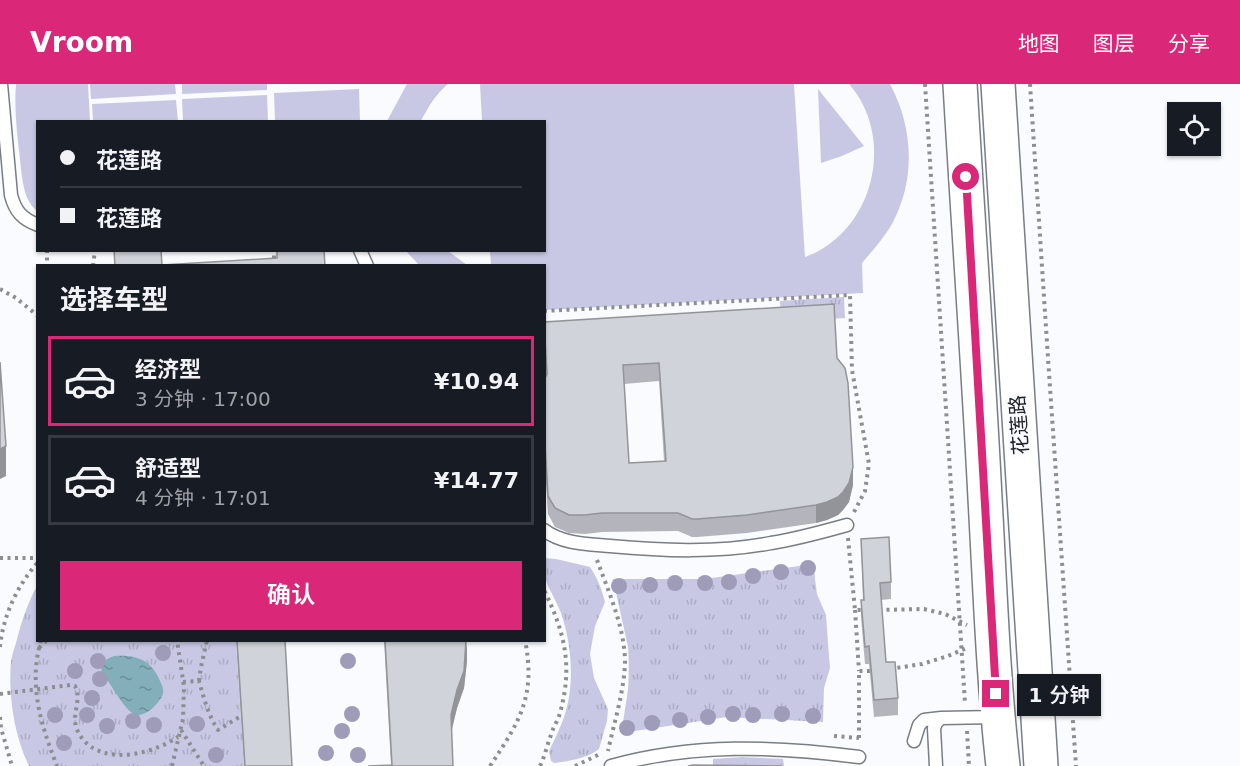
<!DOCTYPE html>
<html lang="zh">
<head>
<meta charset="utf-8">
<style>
  :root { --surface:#171b24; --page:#242831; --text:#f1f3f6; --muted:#9ea1a6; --line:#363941; --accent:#db2777 }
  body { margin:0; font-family:"DejaVu Sans","Noto Sans SC",sans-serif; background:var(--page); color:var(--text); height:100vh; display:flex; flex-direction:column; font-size:22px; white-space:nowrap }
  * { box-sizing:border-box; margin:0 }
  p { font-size:20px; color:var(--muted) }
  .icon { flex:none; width:33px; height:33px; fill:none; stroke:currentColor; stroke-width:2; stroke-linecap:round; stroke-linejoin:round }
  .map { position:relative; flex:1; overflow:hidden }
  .details { position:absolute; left:36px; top:180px; width:510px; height:378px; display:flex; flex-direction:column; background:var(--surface); border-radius:0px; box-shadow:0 2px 4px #0004 }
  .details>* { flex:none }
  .hud { position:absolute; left:36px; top:36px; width:510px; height:132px; border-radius:0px; box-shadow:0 2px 4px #0004; display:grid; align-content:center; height:132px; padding:0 24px; background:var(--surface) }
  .controls { position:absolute; left:1167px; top:18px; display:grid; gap:12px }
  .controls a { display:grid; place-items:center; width:54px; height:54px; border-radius:0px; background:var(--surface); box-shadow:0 2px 4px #0004; font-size:30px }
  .end { position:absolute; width:27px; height:27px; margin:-14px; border:8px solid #db2777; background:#fff; box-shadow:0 0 0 3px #fff }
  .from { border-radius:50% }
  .bubble { position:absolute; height:42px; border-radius:0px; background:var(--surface); box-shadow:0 2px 4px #0004; font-size:20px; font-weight:600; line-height:42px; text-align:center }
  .hud b { display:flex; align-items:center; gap:21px; height:57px; font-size:22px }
  .hud b+b { border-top:2px solid var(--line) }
  .hud i { width:15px; height:15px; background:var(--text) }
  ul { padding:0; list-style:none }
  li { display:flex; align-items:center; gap:18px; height:90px; margin:0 12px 9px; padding:0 12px; border:3px solid var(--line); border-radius:0px }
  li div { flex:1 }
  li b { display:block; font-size:22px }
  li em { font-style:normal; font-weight:600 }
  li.current { border-color:var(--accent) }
  li>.icon { width:54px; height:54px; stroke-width:1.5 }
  h2 { padding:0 24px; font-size:27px; line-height:72px }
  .button { display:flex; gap:12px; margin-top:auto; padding:12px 24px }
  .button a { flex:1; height:69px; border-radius:0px; background:var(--accent); color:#fff; font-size:24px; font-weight:600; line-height:69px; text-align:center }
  header { display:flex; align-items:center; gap:36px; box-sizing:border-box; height:84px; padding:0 30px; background:var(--accent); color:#fff }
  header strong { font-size:28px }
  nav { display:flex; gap:33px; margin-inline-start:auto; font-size:21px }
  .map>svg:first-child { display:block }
</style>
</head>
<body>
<header>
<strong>Vroom</strong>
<nav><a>地图</a><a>图层</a><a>分享</a></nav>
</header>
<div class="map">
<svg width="1240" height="682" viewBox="0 0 1240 682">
  <defs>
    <pattern id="grass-tufts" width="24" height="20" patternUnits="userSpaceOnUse" patternTransform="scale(1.5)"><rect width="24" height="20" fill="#c9c8e4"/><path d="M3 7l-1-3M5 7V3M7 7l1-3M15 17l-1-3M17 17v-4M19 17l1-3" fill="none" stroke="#acacc4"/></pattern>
    <pattern id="water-ripples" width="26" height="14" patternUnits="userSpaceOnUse" patternTransform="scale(1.5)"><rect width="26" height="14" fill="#83afba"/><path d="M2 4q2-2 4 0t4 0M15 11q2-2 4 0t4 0" fill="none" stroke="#6b8e97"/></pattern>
  </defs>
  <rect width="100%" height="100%" fill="#f9fbfe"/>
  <path fill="url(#grass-tufts)" d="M844 213 845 234 781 238 780 217Z
    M545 474 556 475 590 483C597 493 602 506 605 518L595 542 590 570 594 594 608 625 607 637 599 665C586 675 569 677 554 679L551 677 549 667C554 656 560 645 564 633 575 602 572 560 561 529 553 508 540 496 545 474Z
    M814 480 815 495 817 510 826 531 828 559 830 584 824 604 823 638 727 633 622 649C623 634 626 620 628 606 629 592 629 577 628 563L613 495H704Z
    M37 502 38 556 236 557 244 682H29C14 651 8 611 11 577 12 571 14 565 16 559 21 539 27 520 37 502Z
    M742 673 783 675 784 682H713V675Z"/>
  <path fill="#c9c8e4" d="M16 0H88L90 37 38 38 37 127C31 122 27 115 25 108 22 97 21 86 20 75 17 50 14 25 16 0Z
    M90 0H175L176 10 91 15Z
    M182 0H267V6L182 10Z
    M407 0H448C436 10 428 23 421 37H387Z
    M480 0H794L805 173C873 148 897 55 849 0H890C913 43 916 94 893 138 885 153 873 166 862 179L863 209 545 226 544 182 491 181 490 167 544 166V38L482 37Z
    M359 5 360 37H275L274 9Z
    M818 5 864 62 842 72 821 79Z
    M267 11 268 37H183L182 15Z
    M176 16 178 37H93L92 20Z
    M406 167H448L467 181H419Z"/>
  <path fill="url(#water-ripples)" d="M114 572C136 571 151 575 160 597 162 601 164 606 163 610 159 620 144 635 134 630 124 625 110 599 102 588 99 579 106 575 114 572Z"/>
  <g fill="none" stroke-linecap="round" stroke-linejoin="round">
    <defs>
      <path id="lane" d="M1 0 11 111C15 127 22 135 38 141
        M360 166 367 182
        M544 446C562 460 588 460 610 462 664 467 718 469 771 459 797 455 822 448 847 441
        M914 657 919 641 924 636 941 634 996 633
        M611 682C694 659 775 662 859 673
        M936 682 934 644 936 639 941 634"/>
      <path id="secondary" d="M960 0C968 138 978 276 985 414 990 503 993 593 1003 682
        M998 0 1041 682"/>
    </defs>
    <use href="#lane" stroke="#797e84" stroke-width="15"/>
    <use href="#secondary" stroke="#797e84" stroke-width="36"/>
    <path stroke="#8c8e91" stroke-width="4" stroke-dasharray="3 4.5" stroke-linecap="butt" d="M925 0 965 619
      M1030 0 1048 274 1076 682
      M47 166V182
      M93 182 95 166
      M274 182V166
      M0 205 16 214 38 232
      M544 227 850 211 852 286 869 380 865 407 854 428
      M38 309V323
      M848 454 855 526H865
      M0 474H38
      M597 476C609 509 625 544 625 579 624 608 614 639 608 667
      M855 526 859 587
      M879 526 924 525 945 530 967 541
      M41 556C28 601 41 641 57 682
      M0 563C3 532 17 502 38 478
      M39 564 47 556
      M890 585 922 580 948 572 969 563
      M199 597 201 583 207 556
      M183 598 199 597C204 614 208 631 218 646L241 632
      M0 610 70 601 75 602C82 616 72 628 76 643 90 682 144 675 178 653
      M0 633 1 644 12 682
      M181 646 204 682
      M967 647 969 682
      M834 652 859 654
      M859 654V587H874
      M172 682 183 635 184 603 177 556
      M490 682C520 637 536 612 525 556
      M540 682C545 672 547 661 551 651 553 643 558 637 560 629 573 582 565 549 544 506
      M575 682 598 671"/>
    <use href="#lane" stroke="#fff" stroke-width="12"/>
    <use href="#secondary" stroke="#fff" stroke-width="33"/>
  </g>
  <g fill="#9e9cb8">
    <circle cx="808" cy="484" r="8"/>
    <circle cx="781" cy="488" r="8"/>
    <circle cx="753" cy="492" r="8"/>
    <circle cx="729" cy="498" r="8"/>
    <circle cx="675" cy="499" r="8"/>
    <circle cx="705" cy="499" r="8"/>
    <circle cx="650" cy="501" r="8"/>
    <circle cx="619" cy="502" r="8"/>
    <circle cx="163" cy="569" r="8"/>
    <circle cx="98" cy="577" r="8"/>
    <circle cx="348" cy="577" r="8"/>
    <circle cx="75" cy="587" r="8"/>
    <circle cx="100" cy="595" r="8"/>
    <circle cx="92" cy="614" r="8"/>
    <circle cx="352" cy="630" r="8"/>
    <circle cx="733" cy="630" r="8"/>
    <circle cx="782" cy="630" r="8"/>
    <circle cx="55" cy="631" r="8"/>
    <circle cx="87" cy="631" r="8"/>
    <circle cx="753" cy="631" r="8"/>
    <circle cx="813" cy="632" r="8"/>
    <circle cx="708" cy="633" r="8"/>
    <circle cx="680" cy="636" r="8"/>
    <circle cx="133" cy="637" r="8"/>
    <circle cx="652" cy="639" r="8"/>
    <circle cx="197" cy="640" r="8"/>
    <circle cx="154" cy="641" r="8"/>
    <circle cx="107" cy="642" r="8"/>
    <circle cx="627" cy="644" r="8"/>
    <circle cx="342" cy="647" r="8"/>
    <circle cx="64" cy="659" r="8"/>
    <circle cx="326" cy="669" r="8"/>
    <circle cx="216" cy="671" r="8"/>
    <circle cx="358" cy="671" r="8"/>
  </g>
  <path fill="#b4b5bc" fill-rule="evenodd" d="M544 238 837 274 853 401 849 418 843 426 838 431 827 436 816 439 747 449 697 453H692L678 447 602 448 585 450 569 449 555 443 548 430 544 363V297L546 292 544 265ZM659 297 664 377 629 379 624 300Z
    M861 455 891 498V515L881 516 886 578 898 614V631L874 633 869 580H865L861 533V516H863Z
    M236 556H285L292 682H244Z
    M384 556H466L467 577 464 604 457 624 452 646 391 681Z"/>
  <path fill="#929499" d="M6 362V392L0 395V365Z
    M853 383V401L849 418 843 426 838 431 827 436 816 439V421Z
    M467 560V577L464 604 457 624 451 648V631Z"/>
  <path fill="#d1d3db" stroke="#929499" stroke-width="1.5" fill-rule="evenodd" d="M114 166H161L162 181 277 174V166H324L325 182H115Z
    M834 220 837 274 845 284 848 299 853 383 849 399 843 408 838 413 827 418 816 421 747 431 697 435H692L678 429H602L585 431H569L555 424 548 412 544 345V296L547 290 544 238ZM659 279 666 377 629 379 623 281Z
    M0 278 6 362 0 365Z
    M889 453 891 498 880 499 886 578H895L898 614 874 616 869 562 865 563 861 516H864L861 455Z
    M237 556H285L292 682H245Z
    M385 556H466L464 587 457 606 451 631 453 682H368L392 681Z
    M693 681 778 682H781H688Z"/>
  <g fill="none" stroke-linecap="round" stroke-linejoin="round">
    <path stroke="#db2777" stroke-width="8" d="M966 93 996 610"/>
  </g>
  <g text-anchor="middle" stroke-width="6" stroke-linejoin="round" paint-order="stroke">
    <g font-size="20" fill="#222427" stroke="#f9fbfe">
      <text transform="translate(1019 341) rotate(-94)" y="7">花莲路</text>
    </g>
  </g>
</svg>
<div class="controls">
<a><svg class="icon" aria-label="locate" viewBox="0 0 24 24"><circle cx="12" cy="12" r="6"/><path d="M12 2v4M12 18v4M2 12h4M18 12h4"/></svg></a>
</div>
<i class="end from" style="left:966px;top:93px"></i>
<i class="end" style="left:996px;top:610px"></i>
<div class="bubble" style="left:1017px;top:590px;width:84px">1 分钟</div>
<div class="hud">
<b><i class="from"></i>花莲路</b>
<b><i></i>花莲路</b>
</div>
<section class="details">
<h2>选择车型</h2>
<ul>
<li class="current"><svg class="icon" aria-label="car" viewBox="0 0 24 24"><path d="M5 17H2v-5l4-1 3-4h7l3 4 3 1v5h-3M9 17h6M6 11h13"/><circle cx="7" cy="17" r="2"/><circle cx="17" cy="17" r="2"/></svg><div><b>经济型</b><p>3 分钟 · 17:00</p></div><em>¥10.94</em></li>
<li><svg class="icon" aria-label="car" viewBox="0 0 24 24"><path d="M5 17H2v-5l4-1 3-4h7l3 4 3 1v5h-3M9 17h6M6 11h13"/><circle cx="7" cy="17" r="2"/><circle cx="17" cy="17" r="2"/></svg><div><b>舒适型</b><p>4 分钟 · 17:01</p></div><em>¥14.77</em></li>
</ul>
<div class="button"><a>确认</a></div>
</section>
</div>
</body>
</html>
